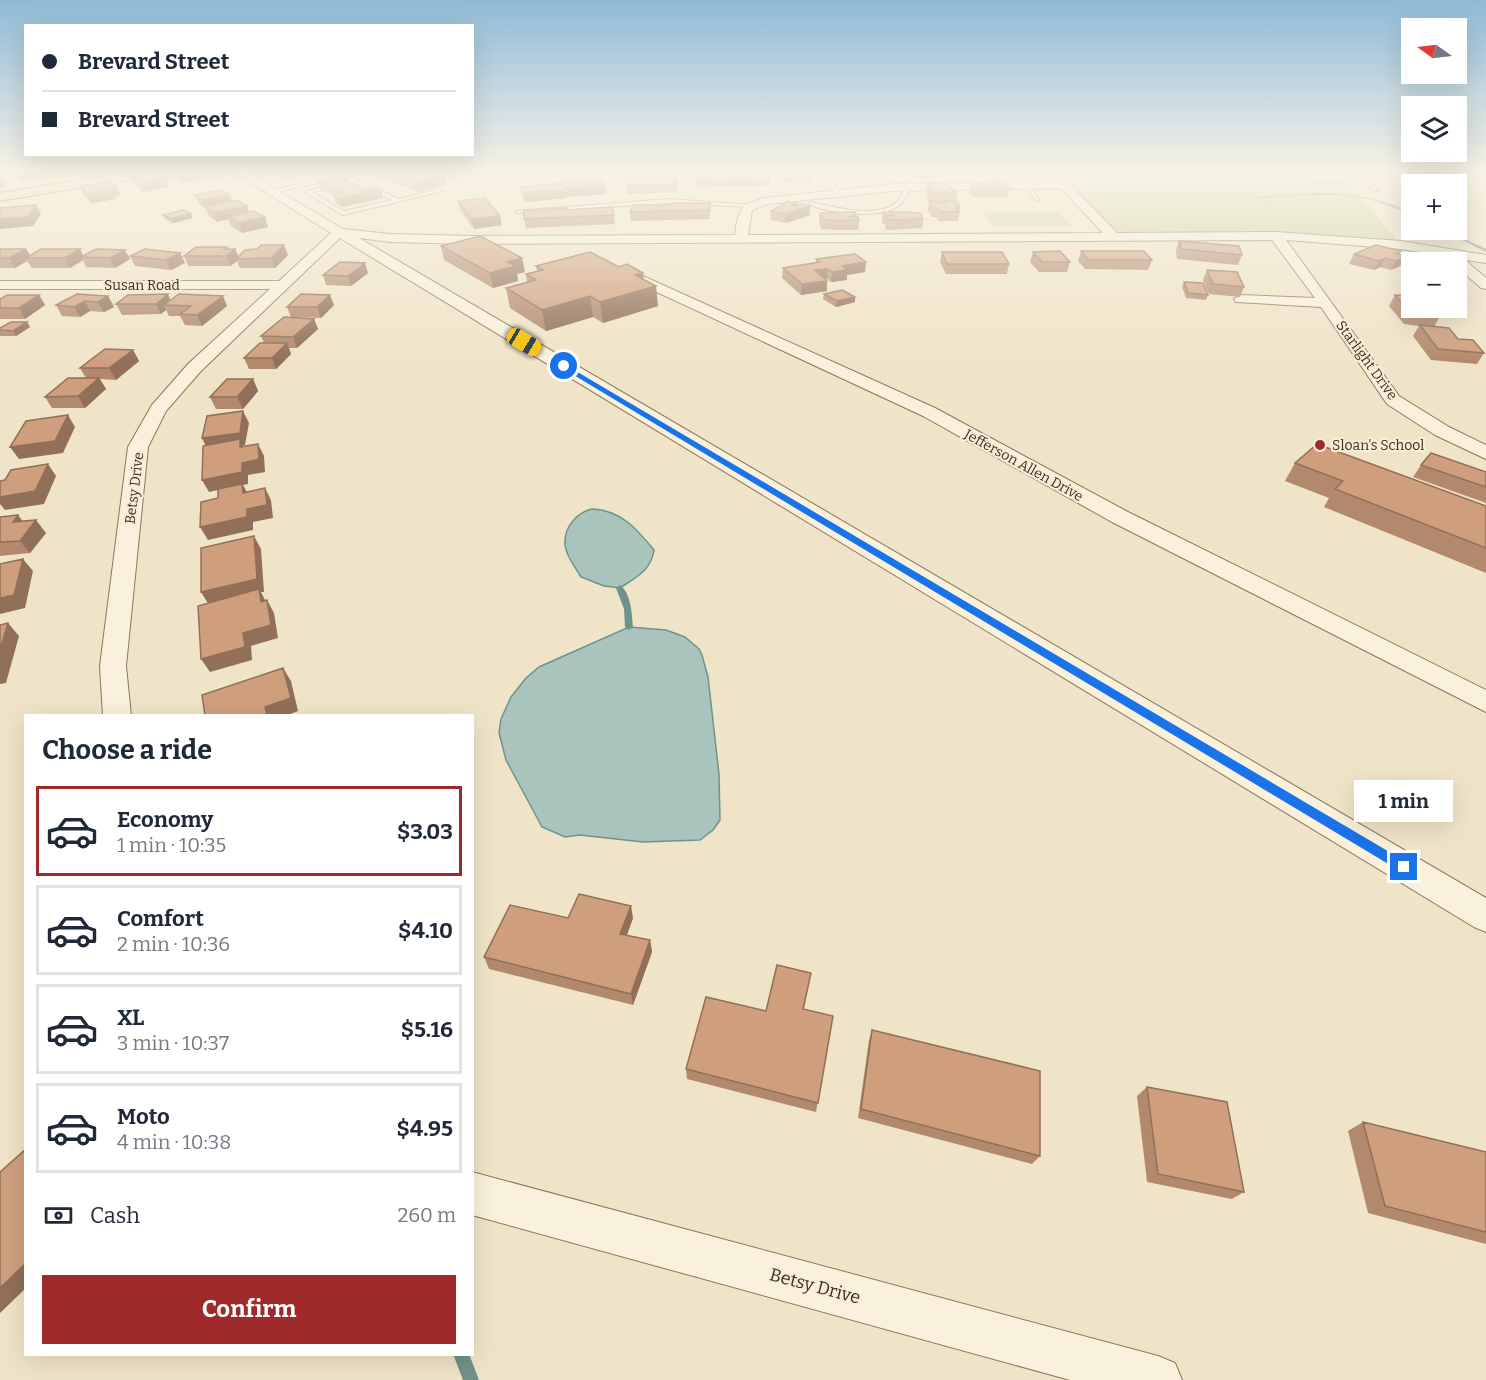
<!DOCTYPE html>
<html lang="en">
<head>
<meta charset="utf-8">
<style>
  :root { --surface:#fff; --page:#f2f2f3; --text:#1f2937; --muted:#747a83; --line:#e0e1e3; --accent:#9e2a2b }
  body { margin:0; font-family:Bitter,serif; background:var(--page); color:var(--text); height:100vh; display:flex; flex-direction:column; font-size:22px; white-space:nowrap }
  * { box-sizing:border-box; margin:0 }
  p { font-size:20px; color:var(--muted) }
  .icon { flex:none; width:33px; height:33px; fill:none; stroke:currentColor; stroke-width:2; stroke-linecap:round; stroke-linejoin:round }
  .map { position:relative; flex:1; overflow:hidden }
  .panel { position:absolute; left:24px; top:714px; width:450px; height:642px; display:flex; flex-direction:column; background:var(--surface); border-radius:0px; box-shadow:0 6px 24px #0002 }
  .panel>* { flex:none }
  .banner { position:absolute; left:24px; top:24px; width:450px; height:132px; border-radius:0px; box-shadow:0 6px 24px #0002; display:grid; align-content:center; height:132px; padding:0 18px; background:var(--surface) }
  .needle { width:39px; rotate:284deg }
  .tools { position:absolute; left:1401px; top:18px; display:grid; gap:12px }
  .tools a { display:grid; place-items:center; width:66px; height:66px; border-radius:0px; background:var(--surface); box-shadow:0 6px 24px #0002; font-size:30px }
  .end { position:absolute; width:27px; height:27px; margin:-14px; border:8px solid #1a73e8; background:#fff; box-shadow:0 0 0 3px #fff }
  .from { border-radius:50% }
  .bubble { position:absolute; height:42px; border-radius:0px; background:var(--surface); box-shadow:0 6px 24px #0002; font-size:20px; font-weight:700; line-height:42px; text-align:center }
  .car { position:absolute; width:18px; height:36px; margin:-18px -9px; border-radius:8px; box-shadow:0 0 4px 2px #0007; background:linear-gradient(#f5c518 24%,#345 0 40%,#f5c518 0 76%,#345 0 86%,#f5c518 0) }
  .banner b { display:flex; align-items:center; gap:21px; height:57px; font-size:22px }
  .banner b+b { border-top:2px solid var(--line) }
  .banner i { width:15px; height:15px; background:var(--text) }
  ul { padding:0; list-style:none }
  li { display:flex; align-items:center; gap:18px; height:90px; margin:0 12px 9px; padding:0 6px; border:3px solid var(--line); border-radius:0px }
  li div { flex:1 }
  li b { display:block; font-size:22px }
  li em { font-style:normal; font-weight:700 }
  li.on { border-color:var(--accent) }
  li>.icon { width:54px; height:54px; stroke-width:1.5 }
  h2 { padding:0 18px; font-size:27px; line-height:72px }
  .pay { display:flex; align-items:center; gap:15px; height:66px; padding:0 18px; font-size:22px }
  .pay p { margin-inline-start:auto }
  .cta { display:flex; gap:12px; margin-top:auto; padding:12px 18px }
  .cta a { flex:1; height:69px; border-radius:0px; background:var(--accent); color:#fff; font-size:24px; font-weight:700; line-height:69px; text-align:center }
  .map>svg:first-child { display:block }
</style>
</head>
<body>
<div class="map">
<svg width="1486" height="1380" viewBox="0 0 1486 1380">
  <rect width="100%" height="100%" fill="#f0e4c8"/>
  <path fill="#c9cf9b" d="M1051 171H1232L1234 174 1347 180 1401 245 1356 241 1115 238Z
    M1059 212 1071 225 993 226 984 213Z"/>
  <path fill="#a9c4bc" stroke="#6f938a" stroke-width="1.5" d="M592 509C621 510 637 529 654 550 651 571 636 577 620 588L604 586 581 577C575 567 564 553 565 541 565 526 578 512 592 509Z
    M629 627 666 630 685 637 699 649 702 655 708 677 719 774 720 820 713 830 700 840 643 842 580 835 565 837 542 827 506 760 499 733 501 719 511 697 526 678 539 667Z"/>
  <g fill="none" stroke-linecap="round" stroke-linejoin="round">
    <path fill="#6f938a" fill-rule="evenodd" d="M1318 193C1352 193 1381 199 1412 212V215C1398 210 1386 204 1372 200 1335 191 1296 196 1259 198L1257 197Z
      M1442 230H1446L1486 249V252Z
      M620 585C631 593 632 614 633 627L629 630 625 627 624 609 616 588Z
      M453 1354H469L479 1380H463Z"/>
    <defs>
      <path id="lane" d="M313 171H324L287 180 284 178Z
        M357 171H368L348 176 399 199 440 189 443 191 343 215 304 192 347 180 338 176ZM352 182 393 200 344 211 312 192Z
        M434 171 445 172 511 171 444 176Z
        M716 171 662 176 659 174Z
        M824 171H830L839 193 834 192Z
        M961 171H967L976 187H972Z
        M1313 171H1319L1321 174 1316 175Z
        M1352 171H1358L1378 191H1374Z
        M316 180 318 183 271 193 268 191Z
        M1024 184H1028L1040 201H1036Z
        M906 186 911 187C907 196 903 205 893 209 873 218 827 213 808 204L811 202C834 207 882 221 900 199 902 195 904 190 906 186Z
        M669 199 754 205 751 207 669 203 518 213 515 211Z"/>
      <path id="street" d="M232 171H245L343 229 390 234 472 236 735 235 737 220 743 206 763 198 893 184 1055 182 1047 172 1057 171 1117 233 1276 232 1401 241 1486 255V263L1465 260 1486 278V289L1481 288 1456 266V262H1453L1446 256 1401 249 1286 240 1399 396 1449 427 1486 445V459L1435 435 1387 404 1321 307 1236 302 1234 299 1241 295 1315 298 1272 240 472 244 390 242 359 238 1486 898V932L1474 927 340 238 201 371 166 411 148 447 126 666 131 716H103L100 666 128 447 152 405 189 363 270 289H0V281H279L331 233ZM1061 188 1103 233 748 235 752 210 768 204 893 191Z
        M623 267 935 408 1128 512 1486 690V712L1112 522 923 416 618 274 616 271Z
        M472 1172 1158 1356 1175 1363 1182 1380H1070L472 1215Z"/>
      <path id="primary" d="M134 171H164L158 175 0 201V193Z"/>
    </defs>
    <use href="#lane" stroke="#8d765c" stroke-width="2"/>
    <use href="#street" stroke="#8d765c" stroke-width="2"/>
    <use href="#primary" stroke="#5b4430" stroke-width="2"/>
    <use href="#lane" fill="#faf1dc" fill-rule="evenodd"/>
    <use href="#street" fill="#faf1dc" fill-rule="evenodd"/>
    <use href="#primary" fill="#f3d9a0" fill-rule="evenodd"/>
  </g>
  <path fill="#b2896c" d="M171 171H216L218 176 181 183 174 179Z
    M320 171H343V172L328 175Z
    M376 171H429L446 185 418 192 378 176Z
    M623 171H649V178L676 177 677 192 627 194 626 180Z
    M782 171H812V181L783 182Z
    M855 171H881L880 178H857Z
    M912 171H939L938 178 917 179Z
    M993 171H1021L1020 177H997Z
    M1268 171H1308L1306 175 1270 173Z
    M695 172 770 176V185L698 187 695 181Z
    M132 177 169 187 143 192 136 186Z
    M317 181 350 184 361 190 383 198 342 207 336 204 334 195 320 189Z
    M562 182 606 194 566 196V198L525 202 522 195 520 187 563 186Z
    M929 183 957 193 956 201 960 207 958 221H939L936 217H932L928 210 929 201 926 196Z
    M971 183 1005 185V186L1009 189 1007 198 973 197 969 192Z
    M116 186 121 195 115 196 116 199 91 203 84 195 80 187Z
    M195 195 232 201 249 212 265 217 268 227 242 233 231 226 228 219 217 222 209 216 206 209 198 203Z
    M458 201 502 225 474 229 460 210Z
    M710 203V219L631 221 630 212 672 205Z
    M797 203 796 206 810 215 786 223 771 220V211Z
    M568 210 614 215 615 224 526 228 524 219Z
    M883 212 923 219 922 228 886 230 885 224H883L882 221Z
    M820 213 856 215V217L859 220 858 230H836L821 229 819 222Z
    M163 215 193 218 173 223 165 219Z
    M1179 241 1242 255 1238 265 1177 259 1176 250Z
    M441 246 525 272 517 274 518 281 493 288 444 260Z
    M0 249 30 256 80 249 83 256 130 259 115 268 86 267 83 260 70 268H32L27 261 15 268H0Z
    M228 249H235L238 256 288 255 275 268H240L237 261 230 266H188L184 256Z
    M1081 251 1152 260 1148 270 1085 269 1078 261Z
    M942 252 1009 264 1007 274H946L940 262Z
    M1033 252 1070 262 1067 272H1039L1030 262Z
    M180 253 185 263 171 270 135 266 130 256Z
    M1354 254H1400L1406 256 1400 266 1391 270 1380 267 1374 270 1349 264Z
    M816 259 865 272 847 275V280L831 282 827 279H825L827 291 801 295 782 278 783 268 816 263Z
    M536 266 644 279 658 306 603 323 593 317 546 331 510 308 506 288 527 282 526 274 537 271Z
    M1207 270 1244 287 1240 297 1209 294 1203 280Z
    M368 273 351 286 326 285 323 275Z
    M1184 282 1208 295 1206 300 1186 298 1182 287Z
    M824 294 855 302 836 307 823 299Z
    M39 295 45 305 25 319H0V299Z
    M1395 295 1412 308H1447L1441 318H1439L1434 327 1484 353 1477 364 1431 360 1413 336 1419 326 1404 324 1389 306Z
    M108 296 114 307 104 312 90 311 80 317 62 316 56 305Z
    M171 300 227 306 202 326 185 325 180 316H169L166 310 161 314 122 315 116 304Z
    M334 305 321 318 291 317 287 307Z
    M314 319 318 329 297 348H289L291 354 276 369H249L244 358 264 343 261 336Z
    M27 322 30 327 16 336H0V328Z
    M133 350 139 361 116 380 100 379 106 389 85 408H52L45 397 86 378 80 368Z
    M253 379 258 391 243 409H216L210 397Z
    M1295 463 1486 506V573L1324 507 1329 498 1285 481Z
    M1421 465 1486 472V503L1413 477Z
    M0 517 23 521 46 533 30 553 0 556Z
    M568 918H633L627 935 650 940 652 952 633 1005 489 969 484 957Z
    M811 973 804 1009 833 1016 816 1112 687 1079 686 1069 766 1011Z
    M872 1030 1040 1156 1032 1164 858 1118 869 1040Z
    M1147 1087 1244 1192 1232 1199 1147 1182 1137 1096Z
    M1363 1122 1486 1152V1244L1368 1213 1348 1131Z"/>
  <path fill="#916f58" d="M0 171H3L6 187 0 188Z
    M27 171H52L54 176 21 181 16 173Z
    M69 171H89L70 174Z
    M196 171H216L218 176 181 183 177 175Z
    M327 171H343V172L328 175Z
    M444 176 446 185 418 192 416 183Z
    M166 178 169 187 143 192 139 183Z
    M605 185 606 194 566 197 565 188Z
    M116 186 121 195 115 196 116 199 91 203 87 194Z
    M381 189 383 198 342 207 339 198Z
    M565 190 566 198 525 202 524 193Z
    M230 195 233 204 206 207 203 200Z
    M797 203 796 211 810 206V215L786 223V214L792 205Z
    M36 205 41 214 33 226 0 229V219Z
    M247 206 251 215 227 217 228 219 217 222 214 212Z
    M191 214 193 218 173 223 171 219Z
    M500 216 502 225 474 229 472 219Z
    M265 217 268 227 242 233 239 223Z
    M284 245 288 255 275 268 271 258Z
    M227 247 230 253 235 249 239 258 236 259 237 261 230 266 224 249Z
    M26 249 32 258H26L27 261 15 268 9 258Z
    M80 249 84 257H81L83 260 70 268 65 258Z
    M125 250 130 259 115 268 110 258Z
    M1401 251 1396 260 1406 256 1400 266 1391 270 1396 261V254Z
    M180 253 185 263 171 270 166 260Z
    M522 258 525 272 517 274 518 281 493 288 490 273 507 262Z
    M1385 258 1380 267 1374 270 1379 261Z
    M866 262 865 272 847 275V280L831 282 832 272 842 266Z
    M365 263 368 273 351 286 348 276Z
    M827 269V279L814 280 815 270Z
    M643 273 645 289 656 286 658 306 603 323 600 302 635 275Z
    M827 281V291L801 295 802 284Z
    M168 294 173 305H164L166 310 161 314 156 304Z
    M39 295 45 305 25 319 19 308Z
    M330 295 334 305 321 318 317 307Z
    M108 296 114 307 104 312 98 302Z
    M223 296 227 306 202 326 197 315Z
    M590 296 593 317 546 331 542 310Z
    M855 297V302L836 307 837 301Z
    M85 301 90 311 80 317 74 307Z
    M314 319 318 329 297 348 293 337Z
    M27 322 30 327 16 336 13 331Z
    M287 343 291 354 276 369 272 358Z
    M133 350 139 361 116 380 109 368Z
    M99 378 106 389 85 408 78 396Z
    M253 379 258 391 243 409 237 397Z
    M243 411 249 423 245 445H243L246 451H208L202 438Z
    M68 415 75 427 63 453 19 459 10 447Z
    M258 444 264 456 265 472 248 475V484L243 485 249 496 243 493 242 485 209 492 202 480 242 463Z
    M48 464 56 476 44 504 5 510 0 504V491Z
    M265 488 271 500 273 518 253 522V530L208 540 200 527 247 509Z
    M18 515 28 528 13 522Z
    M36 520 46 533 30 553 20 541Z
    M254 536 261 549 264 592H261L266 602 209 605 201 592Z
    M23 559 33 571 25 608 0 614V598Z
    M267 600 274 613 278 638 251 646 252 660 210 672 201 659 243 633Z
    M8 623 19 636 6 683 0 684V650Z
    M283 668 291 681 298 711 285 716H267L265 707Z
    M631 906 633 918 623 945 620 934Z
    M650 940 652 952 633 1005 631 994Z
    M26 1263V1288L0 1313V1288Z"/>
  <path fill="#cf9f7d" stroke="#916f58" stroke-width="1.5" d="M172 171H196L177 175Z
    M384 171H429L444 176 416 183Z
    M625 171H649V172L626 173Z
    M735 171H766L770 176 698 178 695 172Z
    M783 171H812L813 173H783Z
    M158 173 166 178 139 183 132 177Z
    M341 176 349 180 345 181 361 190 376 187 381 189 339 198 333 195 344 193 317 181Z
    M676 177 677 184 626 185V178Z
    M602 179 605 185 565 188 562 182Z
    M111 181 116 186 110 188 112 190 87 194 80 187Z
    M1002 182 1005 185 998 186H1007L1009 189 974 188 971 183Z
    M561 183 565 190 524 193 520 187Z
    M929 183H946L957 193 941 191 943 194H931L927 187H931Z
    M221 190 230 195 203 200 195 195Z
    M485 198 500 216 472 219 458 201Z
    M238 200 247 206 214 212 205 207Z
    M788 201 797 203 792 205 796 206 801 204 810 206 786 214 771 211Z
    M929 201 946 203 945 201H956L960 207H956L959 212H940L937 208 933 207Z
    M672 203H710V210L630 212 633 205H672Z
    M36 205 28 217 0 219V208Z
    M612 207 614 215 524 219V211L567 208 568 210Z
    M183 210 191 214 171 219 163 215Z
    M253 211 265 217 239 223 227 217Z
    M855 212 856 215 849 217H858L859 220 836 221 821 219 820 213Z
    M883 212H906L920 213 923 219 888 220 886 217 894 215H884Z
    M480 236 522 258 507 262 516 266 490 273 441 246Z
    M1179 241 1239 246 1242 255 1181 249Z
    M261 245H284L271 258 236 259 245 250 257 249Z
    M1376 245 1401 251 1396 254 1406 256 1396 261 1385 258 1379 261 1354 254Z
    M196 247H227L224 249H235L226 256H184Z
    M0 249H26L9 258H0Z
    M41 249H80L65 258H26Z
    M96 249 125 250 110 258 81 257Z
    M145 249 180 253 166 260 130 256Z
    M1060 251 1070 262H1042L1033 252Z
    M1081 251H1144L1152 260H1088Z
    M590 252 619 267 627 264 643 273 635 275 656 286 600 302 590 296 542 310 506 288 536 280 526 274 543 270 536 266Z
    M942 252H1002L1009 264H947Z
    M855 254 866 262 842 266 847 270 832 272 827 269 815 270 827 281 802 284 783 268 820 262 816 259Z
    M340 262 365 263 348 276 323 275Z
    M1207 270 1237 272 1244 287 1213 284Z
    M1184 282 1203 283 1208 295 1188 293Z
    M842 290 855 297 837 301 824 294Z
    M77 294 108 296 98 302 85 301 74 307 56 305Z
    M168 294 156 304H116L128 295Z
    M179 294 223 296 197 315 180 314 191 306 164 305Z
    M301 294 330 295 317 307H287Z
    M7 295H39L19 308H0V299Z
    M1395 295 1412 296V308H1433L1440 316 1410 313Z
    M284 317 314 319 293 337 261 336Z
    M11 322H27L13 331 0 330V328Z
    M1420 325 1449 328 1458 339 1473 340 1484 353 1438 349Z
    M260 343H287L272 358H244Z
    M105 349 133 350 109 368H80Z
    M68 378H99L78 396 45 397Z
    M227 379H253L237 397H210Z
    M243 411 240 433 202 438 207 416Z
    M68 415 55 441 10 447 26 421Z
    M240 439V447L258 444 259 459 242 463V472L202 480 203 446Z
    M1317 444 1486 506V548L1335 489 1343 481 1295 463Z
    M1431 453 1486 472V487L1421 465Z
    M48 464 35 491 0 497V481L5 480 11 470Z
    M242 484 243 493 265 488 267 505 247 509V517L200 527 201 502 218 498V489Z
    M18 515 13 522 36 520 20 541 0 542V517Z
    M254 536 257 579 201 592V548Z
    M23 559 14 595 0 598V564Z
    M259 589 261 602 267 600 271 625 243 633 245 647 201 659 198 606Z
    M8 623 0 650V625Z
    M283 668 291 698 265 707 267 716H205L202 695Z
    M579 894 631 906 620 934 650 940 631 994 484 957 510 905 568 918Z
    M777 965 811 973 803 1009 833 1016 818 1103 686 1069 706 997 766 1011Z
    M872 1030 1040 1071V1156L861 1109Z
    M1147 1087 1227 1102 1244 1192 1158 1174Z
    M1363 1122 1486 1152V1232L1385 1206Z
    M26 1149V1263L0 1288V1172Z"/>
  <linearGradient id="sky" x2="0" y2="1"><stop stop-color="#8fbad6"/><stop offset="0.47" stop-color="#f8f3e6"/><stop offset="1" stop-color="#f8f3e6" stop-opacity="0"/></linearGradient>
  <rect width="1486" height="364" fill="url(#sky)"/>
  <path fill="#1a73e8" d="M564 364 1408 863V871H1400L562 368Z"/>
  <circle fill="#9e2a2b" stroke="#f7eed8" stroke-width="2" cx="1320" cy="445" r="6"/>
  <g text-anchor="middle" stroke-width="4.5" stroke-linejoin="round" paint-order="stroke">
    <g font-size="14" fill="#3d2e20" stroke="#f7eed8">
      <text x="142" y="290">Susan Road</text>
      <text transform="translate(1367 360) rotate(54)" y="5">Starlight Drive</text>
      <text transform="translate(1024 465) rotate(29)" y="5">Jefferson Allen Drive</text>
      <text transform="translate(134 488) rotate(-83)" y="5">Betsy Drive</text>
    </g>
    <g font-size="14" fill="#3d2e20" stroke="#f7eed8" text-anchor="start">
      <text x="1332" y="450">Sloan's School</text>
    </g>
    <g font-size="18" fill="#3d2e20" stroke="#f7eed8">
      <text transform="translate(815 1286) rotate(15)" y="6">Betsy Drive</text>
    </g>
  </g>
</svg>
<div class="tools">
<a><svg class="needle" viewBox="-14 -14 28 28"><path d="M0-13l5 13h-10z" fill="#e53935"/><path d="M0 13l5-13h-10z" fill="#747a83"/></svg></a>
<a><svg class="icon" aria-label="layers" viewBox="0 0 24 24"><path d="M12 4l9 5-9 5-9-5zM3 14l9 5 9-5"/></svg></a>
<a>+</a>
<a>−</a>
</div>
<i class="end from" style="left:564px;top:366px"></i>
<i class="end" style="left:1404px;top:867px"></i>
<div class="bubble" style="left:1354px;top:780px;width:99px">1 min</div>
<i class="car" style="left:524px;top:342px;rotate:121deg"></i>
<div class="banner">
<b><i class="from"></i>Brevard Street</b>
<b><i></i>Brevard Street</b>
</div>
<section class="panel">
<h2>Choose a ride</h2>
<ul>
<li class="on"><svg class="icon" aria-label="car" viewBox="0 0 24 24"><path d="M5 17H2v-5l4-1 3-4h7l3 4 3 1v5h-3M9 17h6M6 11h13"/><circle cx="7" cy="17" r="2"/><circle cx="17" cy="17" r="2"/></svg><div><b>Economy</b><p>1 min · 10:35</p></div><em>$3.03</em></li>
<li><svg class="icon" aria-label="car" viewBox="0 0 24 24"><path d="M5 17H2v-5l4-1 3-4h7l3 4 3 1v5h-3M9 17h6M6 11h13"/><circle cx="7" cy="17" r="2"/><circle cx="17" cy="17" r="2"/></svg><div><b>Comfort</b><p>2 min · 10:36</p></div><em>$4.10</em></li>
<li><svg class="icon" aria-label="car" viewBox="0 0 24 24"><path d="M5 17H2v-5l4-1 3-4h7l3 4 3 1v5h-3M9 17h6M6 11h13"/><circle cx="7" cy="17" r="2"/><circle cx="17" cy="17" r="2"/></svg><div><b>XL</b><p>3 min · 10:37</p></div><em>$5.16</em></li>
<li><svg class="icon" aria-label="car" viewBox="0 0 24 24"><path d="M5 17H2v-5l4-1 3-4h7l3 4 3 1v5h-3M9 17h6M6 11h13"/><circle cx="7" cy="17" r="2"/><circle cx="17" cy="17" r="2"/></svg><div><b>Moto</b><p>4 min · 10:38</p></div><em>$4.95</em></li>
</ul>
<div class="pay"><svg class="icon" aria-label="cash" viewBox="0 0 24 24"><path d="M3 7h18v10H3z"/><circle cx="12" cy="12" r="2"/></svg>Cash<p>260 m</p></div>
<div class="cta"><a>Confirm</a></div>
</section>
</div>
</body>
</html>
